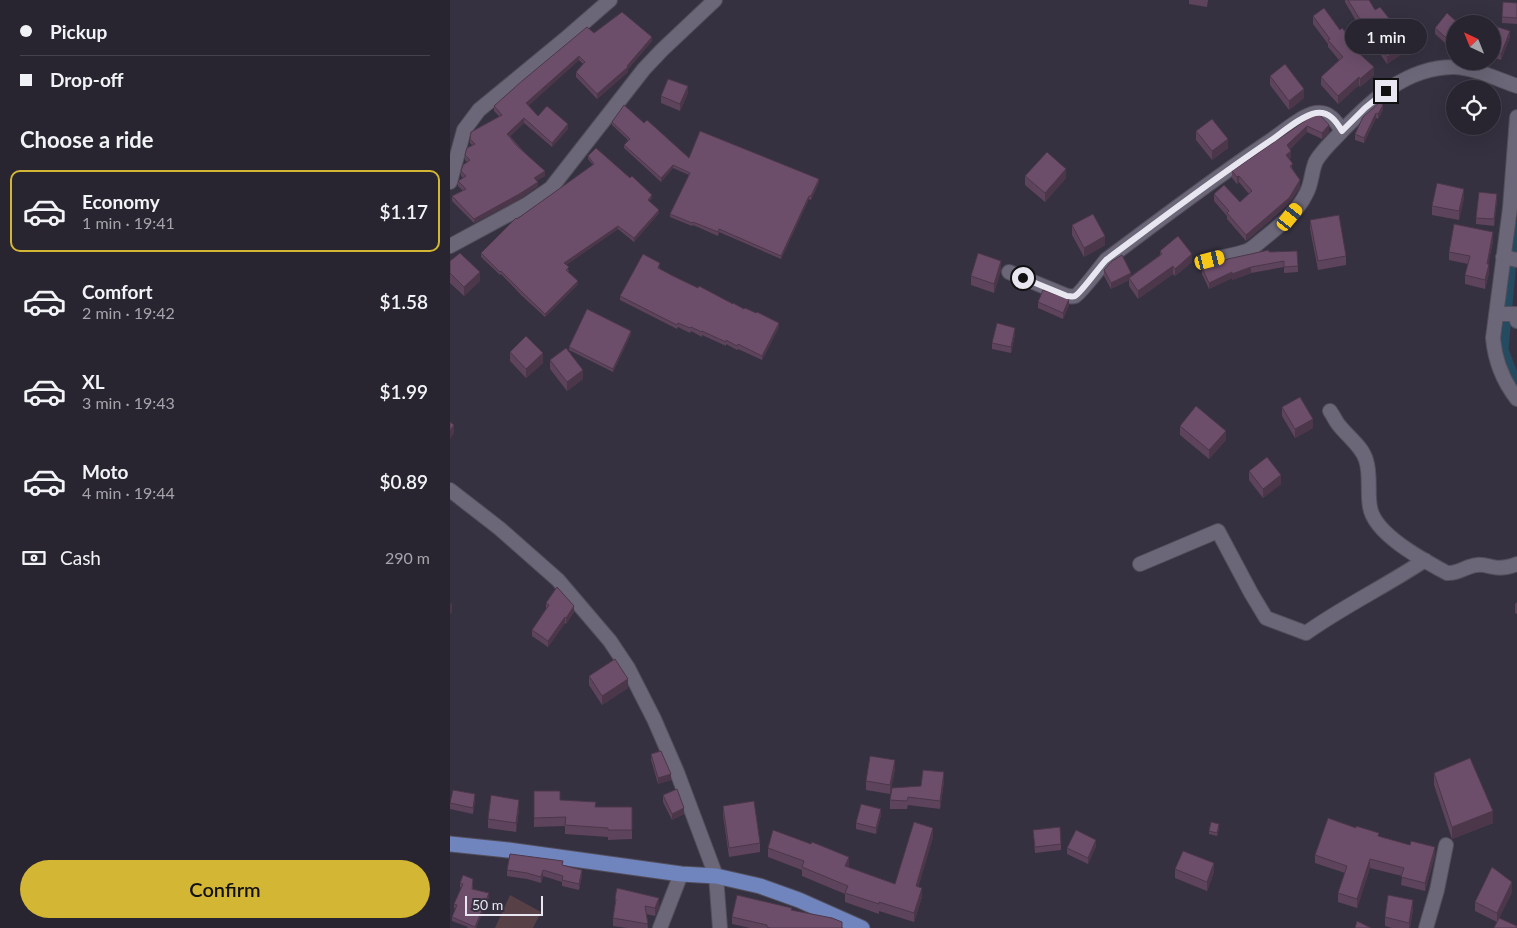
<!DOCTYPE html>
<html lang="en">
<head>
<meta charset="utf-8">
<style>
  :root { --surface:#282530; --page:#34313c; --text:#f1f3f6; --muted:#a5a5ab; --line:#44424c; --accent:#d4b635 }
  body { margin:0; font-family:Lato,sans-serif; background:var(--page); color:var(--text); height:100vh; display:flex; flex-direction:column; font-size:19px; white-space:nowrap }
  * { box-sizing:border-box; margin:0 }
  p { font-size:16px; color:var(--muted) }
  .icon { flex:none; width:28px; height:28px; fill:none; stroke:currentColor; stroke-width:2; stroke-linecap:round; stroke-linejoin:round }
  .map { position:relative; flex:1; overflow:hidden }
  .side { display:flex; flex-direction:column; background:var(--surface); width:450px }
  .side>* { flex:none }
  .top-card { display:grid; align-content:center; height:110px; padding:0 20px; background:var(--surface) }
  .needle { width:32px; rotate:317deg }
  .fabs { position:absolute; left:996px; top:15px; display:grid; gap:10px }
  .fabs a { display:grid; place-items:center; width:55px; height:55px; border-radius:50%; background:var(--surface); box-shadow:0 5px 20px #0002,0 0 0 1px var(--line); font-size:25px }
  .scale { position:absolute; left:15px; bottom:12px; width:78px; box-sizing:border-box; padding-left:5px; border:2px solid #e8e6f0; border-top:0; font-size:14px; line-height:18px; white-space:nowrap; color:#e8e6f0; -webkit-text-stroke:4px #353140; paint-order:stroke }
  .end { position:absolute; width:22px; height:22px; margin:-11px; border:6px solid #e8e6f0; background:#111; box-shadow:0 0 0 2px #111 }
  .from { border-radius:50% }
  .bubble { position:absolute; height:35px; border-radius:18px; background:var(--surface); box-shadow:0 5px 20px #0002,0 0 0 1px var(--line); font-size:16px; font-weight:600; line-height:35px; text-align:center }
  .car { position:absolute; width:15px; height:30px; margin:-15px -8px; border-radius:6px; box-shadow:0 0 4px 1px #0007; background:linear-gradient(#f5c518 24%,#345 0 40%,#f5c518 0 76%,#345 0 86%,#f5c518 0) }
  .top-card b { display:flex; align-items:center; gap:18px; height:48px; font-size:19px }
  .top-card b+b { border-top:1px solid var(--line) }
  .top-card i { width:12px; height:12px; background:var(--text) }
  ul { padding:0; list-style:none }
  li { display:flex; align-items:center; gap:15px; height:82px; margin:0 10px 8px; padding:0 10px; border:2px solid transparent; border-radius:10px }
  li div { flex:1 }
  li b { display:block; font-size:19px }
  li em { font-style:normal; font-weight:600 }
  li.on { border-color:var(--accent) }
  li>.icon { width:45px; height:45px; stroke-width:1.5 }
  h2 { padding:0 20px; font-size:22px; line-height:60px }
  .pay { display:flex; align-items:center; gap:12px; height:55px; padding:0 20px; font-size:19px }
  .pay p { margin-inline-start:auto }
  .primary-button { display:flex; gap:10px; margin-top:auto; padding:10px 20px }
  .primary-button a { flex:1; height:58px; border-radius:30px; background:var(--accent); color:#111; font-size:20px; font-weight:600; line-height:58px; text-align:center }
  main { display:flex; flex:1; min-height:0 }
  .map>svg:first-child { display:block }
</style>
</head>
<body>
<main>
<section class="side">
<div class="top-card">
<b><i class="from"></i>Pickup</b>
<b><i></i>Drop-off</b>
</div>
<h2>Choose a ride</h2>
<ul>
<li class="on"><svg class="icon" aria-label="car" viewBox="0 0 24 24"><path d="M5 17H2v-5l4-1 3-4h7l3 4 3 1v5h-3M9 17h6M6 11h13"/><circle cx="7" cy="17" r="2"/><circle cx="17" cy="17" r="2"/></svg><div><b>Economy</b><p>1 min · 19:41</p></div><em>$1.17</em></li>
<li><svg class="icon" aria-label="car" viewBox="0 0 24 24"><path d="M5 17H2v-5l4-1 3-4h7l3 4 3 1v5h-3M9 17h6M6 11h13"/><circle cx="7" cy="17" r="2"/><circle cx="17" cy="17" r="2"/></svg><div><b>Comfort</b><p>2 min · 19:42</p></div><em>$1.58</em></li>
<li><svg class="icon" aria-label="car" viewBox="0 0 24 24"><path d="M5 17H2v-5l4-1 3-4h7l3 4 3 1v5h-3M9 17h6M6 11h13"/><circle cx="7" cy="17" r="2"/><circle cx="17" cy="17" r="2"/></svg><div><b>XL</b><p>3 min · 19:43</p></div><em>$1.99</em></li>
<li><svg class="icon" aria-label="car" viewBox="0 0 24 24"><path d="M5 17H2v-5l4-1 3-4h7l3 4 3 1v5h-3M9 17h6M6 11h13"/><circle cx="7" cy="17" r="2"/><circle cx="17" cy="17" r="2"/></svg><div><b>Moto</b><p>4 min · 19:44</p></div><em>$0.89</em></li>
</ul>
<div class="pay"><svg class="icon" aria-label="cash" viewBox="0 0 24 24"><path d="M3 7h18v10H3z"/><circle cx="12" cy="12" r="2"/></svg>Cash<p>290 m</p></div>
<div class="primary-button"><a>Confirm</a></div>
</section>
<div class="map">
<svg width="1067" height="928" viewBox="0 0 1067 928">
  <rect width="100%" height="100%" fill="#353140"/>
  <path fill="#584047" d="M60 895 91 912 83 928H45Z"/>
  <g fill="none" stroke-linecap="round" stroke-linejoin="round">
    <path stroke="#244b60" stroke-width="11" d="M1064 227 1053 350 1067 386"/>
    <defs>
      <path id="minor" d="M1067 117 1060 208 1043 338C1045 361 1053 381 1067 399
        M0 182 14 130 29 110 114 40 160 0
        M0 246 76 205 101 188 194 69 212 50 265 0
        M1053 257 1067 260
        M760 260C772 257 785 255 797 251 802 249 807 244 812 240 829 226 846 214 856 194 862 184 861 172 866 161 873 149 884 140 893 130 923 99 956 68 1002 67 1020 66 1049 80 1067 86
        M559 272 617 296C620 296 623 297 625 296 630 294 651 266 656 260 711 219 766 177 823 139 834 131 853 115 866 113 879 111 886 121 892 131
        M1046 314H1066L1067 321
        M880 411C883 415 885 420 888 424 897 436 912 446 916 460 921 475 917 492 920 507 924 534 973 560 997 573 1008 574 1016 566 1027 565 1033 564 1038 566 1043 567 1052 569 1059 567 1067 564
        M0 490 49 528 108 580 160 641 178 668 204 719 227 772 266 876 270 928
        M690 564 768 531 801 593 816 618 856 633C894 606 936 586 975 560
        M210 928 231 874
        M976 928 987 890 996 845"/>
      <path id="major" d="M0 844 58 850 231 874 266 876 310 886 349 900 412 928"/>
    </defs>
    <use href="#minor" stroke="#524e5b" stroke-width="16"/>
    <use href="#major" stroke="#524e5b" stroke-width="17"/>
    <use href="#minor" stroke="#6b6778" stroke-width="14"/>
    <use href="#major" stroke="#7084be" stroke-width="15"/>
  </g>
  <path fill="#5d435b" d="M739 0H758L757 7 739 4Z
    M895 0H919L925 10 942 25 955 52 937 64 923 44 921 45 909 30V26L895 2Z
    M1067 3V24L1052 23V17Z
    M863 16 906 51 924 75 910 87 909 85 888 104 871 85V77L889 60 878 47V44L863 24Z
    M1009 24 1003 50 985 34V28Z
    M1042 25 1060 37 1051 60 1042 57Z
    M144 33 202 41 178 69V72L147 99 126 77V72L133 64 129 60 78 106 88 116 118 129 102 147 74 123 60 136 95 176 87 180 88 186 71 198 24 223 2 201V196L13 191 8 186V181L13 178 11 176V171L17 162 15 160V155L22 145 20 143V139L49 116 44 111V106Z
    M820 76 854 98 839 110 820 85Z
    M238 93 230 111 211 103V96Z
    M931 104 933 110 928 119 926 118 914 143 905 140V134Z
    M859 118 879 132 872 139 857 132 840 149 841 157 839 159 843 170 850 187 839 204 796 241 777 219V216L764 201V194L790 202 799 194 789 182 787 184 782 178V171Z
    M162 122 194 123 239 158 369 182 361 200 359 199 331 259 269 232 268 236 243 225 242 226 220 217V214L239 175 223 168 211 182 174 148V145L178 140 162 125Z
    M746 131 778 148 762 160 746 140Z
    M138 156 202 198 199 201 209 213 184 242 168 229 116 265 119 271H118L128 284 95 317 72 296 51 274 50 275 31 257V253L67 219 143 165 138 159Z
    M575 176 616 178 595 202 575 185Z
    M1014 198 1009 220 982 215V206Z
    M1047 200 1044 226 1026 224V218Z
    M860 220 896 256V265L868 270 860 229Z
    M622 225 655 245 634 257 622 235Z
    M1043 241 1038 264 1039 273 1035 289 1015 284V275L1018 264 999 260V252Z
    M710 251 742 262 725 276 723 274 688 299 679 286V280L661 289 654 276V270L681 276 710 255Z
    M819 252 848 266V272L834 273V267L801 273 782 280V278L759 289 752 274V268Z
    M0 261 30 281 14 296 0 283Z
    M210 267V269L223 276 329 327 312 360 288 349 287 350 276 344V346L252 335V337L241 331 240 333 228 327 227 329 170 300V296Z
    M551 270 544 293 521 285V276Z
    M588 302 619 305 613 319 588 308Z
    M181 334 163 372 119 350V347Z
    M565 334 561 353 542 349V343Z
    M60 352 93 363 76 378 60 361Z
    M100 360 133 379 117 391 100 369Z
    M832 407 863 428 845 438 832 416Z
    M730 426 776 440 759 459 730 435Z
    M799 471 831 484 813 498 799 480Z
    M1067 602V614L1065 613V604Z
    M96 603 124 612 116 624 115 623 98 647 82 636V630L96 609Z
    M139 676 178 688 152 705 139 685Z
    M201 754 221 780 208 784 201 760Z
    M445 769 440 794 416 790V781Z
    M984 773 1043 823 1002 839 984 785Z
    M494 781 490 809 458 805 457 809H440V800L471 786Z
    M84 791 110 800 146 807H182V839L158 840V837L115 834V826L84 827Z
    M213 795 234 814 222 820 213 802Z
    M25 800 23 814 0 809V803Z
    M273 806 310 843V852L279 857 273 815Z
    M69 809 66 832 38 828V819Z
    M431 815 426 834 406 829V823Z
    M769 828 767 836 759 834V831Z
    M583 830 611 844V850L585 853Z
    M483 837 468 887 472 897 464 922 429 911V914L395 902V894L352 876V870L318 857V848L399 866 398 867 445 884Z
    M929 837 985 855 975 891 951 885 952 876 920 868 907 908 888 902V893L895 873 865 863V855Z
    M646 846 638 864 617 854V848Z
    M113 865 132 876 129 890 112 886V882L93 876 91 883 77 879 57 876V870Z
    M725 869 764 872 757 891 725 878Z
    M10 883H23V889L39 897 26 928H17L18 927 2 921V917L5 909 4 908V904L11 888 10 887Z
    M1062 892 1047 922 1025 911V902Z
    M165 898 209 906 205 916 196 914 198 928H177L163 926V918L165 906Z
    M342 910 392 928H300L282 924V917Z
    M963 910 960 928H942L935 926V917Z"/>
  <path fill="#4c374a" d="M1060 31V37L1051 60V54Z
    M202 37V41L178 69V72L147 99V94L177 66Z
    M923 37V44L921 45V38Z
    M1005 41V48L1003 50V44Z
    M906 44V51L902 47Z
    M955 44V52L937 64V57Z
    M129 56V60L76 108V103Z
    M924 67V75L910 87V79Z
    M909 77V85L888 104V96Z
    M238 86V93L230 111V104Z
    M854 89V98L839 110V101Z
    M933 105V110L928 119V114Z
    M926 113V118L914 143V138Z
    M74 118V123L57 138V134Z
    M118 124V129L102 147V143Z
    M879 125V132L872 139V133Z
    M857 126V132L837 151V145Z
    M778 139V148L762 160V151Z
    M841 151V157L836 161V155Z
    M223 165V168L211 182V178Z
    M616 169V178L595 202V193Z
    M95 171V176L84 182V178Z
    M789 176V182L787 184V177Z
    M369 179V182L361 200V196Z
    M850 180V187L839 204 796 241V235Z
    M88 182V186L71 198 24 223V219Z
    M1014 189V198L1009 220V211Z
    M1047 194V200L1044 226V219Z
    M202 195V198L198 203V200Z
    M359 196V199L331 259V256Z
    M209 210V213L184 242V238Z
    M168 226V229L114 266V263Z
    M1043 232V241L1037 272V264Z
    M655 236V245L634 257V248Z
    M742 254V262L725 276V269Z
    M551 261V270L544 293V284Z
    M1039 264V273L1035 289V280Z
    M723 266V274L688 299V291Z
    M801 267V273L782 280V274Z
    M30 272V281L14 296V287Z
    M782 272V278L759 289V283Z
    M681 273V279L679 278V280L661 289V283Z
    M128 281V284L95 317V314Z
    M619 299V305L613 319V313Z
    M329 323V327L312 360V356Z
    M565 328V334L561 353V347Z
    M181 331V334L163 372V369Z
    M93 353V363L76 378V369Z
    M133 370V379L117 391V382Z
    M863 419V428L845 438V429Z
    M4 425V433L0 439V431Z
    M776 431V440L759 459V450Z
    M831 475V484L813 498V489Z
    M2 603V612L0 614V604Z
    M124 606V612L116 624V618Z
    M115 617V623L98 647V641Z
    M178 679V688L152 705V696Z
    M445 760V769L440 794V785Z
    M494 772V781L490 809V801Z
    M221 774V780L208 784V778Z
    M25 794V800L23 814V808Z
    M69 800V809L66 832V823Z
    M234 808V814L222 820V814Z
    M431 809V815L426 834V828Z
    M1043 811V823L1002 839V827Z
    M483 828V837L466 895V886Z
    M646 840V846L638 864V858Z
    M985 847V855L975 891V883Z
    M399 857V866L395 875V866Z
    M920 859V868L907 908V899Z
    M764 863V872L757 891V882Z
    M93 870V876L91 883V877Z
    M132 870V876L129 890V884Z
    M1062 882V892L1047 922V913Z
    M472 888V897L464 922V913Z
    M39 893V897L26 928H25Z
    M209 898V906L205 916V908Z
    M963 900V910L960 928H959V923Z"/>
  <path fill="#6c4e6a" stroke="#4c374a" d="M898 0H919L925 10 930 7 942 22 940 23 955 44 937 57 923 37 921 38 909 22 911 21Z
    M1053 2 1067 3V18L1052 17Z
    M874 8 890 30 892 28 906 44 902 47 924 67 910 79 909 77 888 96 871 77 893 57 878 40 880 39 863 16Z
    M172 12 202 37 177 66 178 67 147 94 126 72 135 62 129 56 76 103 88 116 97 106 118 124 102 143 74 118 57 134 67 146 95 171 84 178 88 182 71 193 24 219 2 196 16 189 8 181 16 176 11 171 13 165 20 160 15 155 17 148 25 144 20 139 21 132 52 115 44 106 72 81 137 27 144 33Z
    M997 13 1009 24H1005V41L1003 44 985 28Z
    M1042 25 1060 31 1051 54 1042 51Z
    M835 64 854 89 839 101 820 76Z
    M218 79 238 86 230 104 211 96Z
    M931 101 930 103 933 105 928 114 926 113 914 138 905 134 913 117Z
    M174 105 194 123 197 120 239 158 250 131 369 179 361 196H359L331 256 269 229 268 232 243 222 242 223 220 214 240 173 223 165 211 178 174 145 180 139 162 122Z
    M870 115 879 125 872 133 857 126 837 145 841 151 836 155 843 164 840 166 850 180 839 198 796 235 777 213 779 211 764 194 774 185 790 202 802 191 789 176 787 177 782 171 859 118Z
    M762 119 778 139 762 151 746 131Z
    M146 148 180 178 182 176 202 195 198 200 209 210 184 238 168 226 114 263 119 267 116 270 128 281 95 314 72 292 51 271 50 272 31 253 66 218 67 219 144 164 138 156Z
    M597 152 616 169 595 193 575 176Z
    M987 183 1014 189 1009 211 982 206Z
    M1029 192 1047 194 1044 219 1026 218Z
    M643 214 655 236 634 248 622 225Z
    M889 215 896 256 868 261 860 220Z
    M1004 224 1043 232 1037 264H1039L1035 280 1015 275 1020 256 999 252Z
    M728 236 742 254 725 269 723 266 688 291 679 278 712 254 710 251Z
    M819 250V252L847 251 848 266 834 267V261L801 267 782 274V272L759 283 752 268 778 259Z
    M10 253 30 272 14 287 0 273V261Z
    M528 253 551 261 544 284 521 276Z
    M193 254 210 263 208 268 223 276 248 288 249 286 283 304V303L294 309 295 308 306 313 307 312 329 323 312 356 288 344 287 346 276 340V342L252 331V332L241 327 240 328 228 323 227 325 170 296Z
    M672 255 681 273 661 283 654 270 662 261Z
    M593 290 619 299 613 313 588 302Z
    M137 309 181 331 163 369 119 347Z
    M547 323 565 328 561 347 542 343Z
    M76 336 93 353 76 369 60 352Z
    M116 348 133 370 117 382 100 360Z
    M850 397 863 419 845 429 832 407Z
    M746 406 776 431 759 450 730 426Z
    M0 422 4 425 0 431Z
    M817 457 831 475 813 489 799 471Z
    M107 587 124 606 116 618 115 617 98 641 82 630 99 605 96 603Z
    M165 659 178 679 152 696 139 676Z
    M211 751 221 774 208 778 201 754Z
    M420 756 445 760 440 785 416 781Z
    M1020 758 1043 811 1002 827 984 773Z
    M473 770 494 772 490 801 458 797 457 801 440 800 442 788 471 786Z
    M227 789 234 808 222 814 213 795Z
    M3 790 25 794 23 808 0 803Z
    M84 791H110V800L146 802 145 807H182V830H158V828L115 825 116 817 84 818Z
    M41 795 69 800 66 823 38 819Z
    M304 801 310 843 279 848 273 806Z
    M411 804 431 809 426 828 406 823Z
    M878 818 906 828V826L929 833 928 836 960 845 961 841 985 847 975 883 951 877 954 868 920 859 907 899 888 893 897 866 865 855Z
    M464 822 483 828 466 886 472 888 464 913 429 902V904L395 893 398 886 352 867 354 861 318 848 323 830 361 844 362 842 399 857 395 866 445 884Z
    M761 822 769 824 767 833 759 831Z
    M610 827 611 844 585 847 583 830Z
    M626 830 646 840 638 858 617 848Z
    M733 851 764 863 757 882 725 869Z
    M60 854 113 861 112 865 132 870 129 884 112 880 113 876 93 870 91 877 77 873 57 870Z
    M1042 867 1062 882 1047 913 1025 902Z
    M13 875 23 879 22 889 39 893 25 927 2 917 7 905 4 904 13 884 10 883Z
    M167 888 209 898 205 908 195 906 198 924 163 918 166 899 165 898Z
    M287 895 342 908 341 910 382 918 392 922V928H320L317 927V925L282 917Z
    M938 895 963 900 959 923 935 917Z
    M1049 918 1067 926V928H1044Z
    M907 921 921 928H905Z"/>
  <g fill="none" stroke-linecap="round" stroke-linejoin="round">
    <path stroke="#e8e6f0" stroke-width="6" d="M573 278 617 296C620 296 623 297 625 296 630 294 650 266 656 260 711 219 766 177 823 139 834 131 853 115 866 113 879 111 886 121 892 131L915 108 936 91"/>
  </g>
</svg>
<div class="fabs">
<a><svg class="needle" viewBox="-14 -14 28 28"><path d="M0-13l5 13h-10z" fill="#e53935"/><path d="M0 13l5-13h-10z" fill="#a5a5ab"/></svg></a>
<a><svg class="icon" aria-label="locate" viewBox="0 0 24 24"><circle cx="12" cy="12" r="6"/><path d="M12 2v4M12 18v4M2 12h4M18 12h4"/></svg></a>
</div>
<div class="scale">50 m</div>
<i class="end from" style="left:573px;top:278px"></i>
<i class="end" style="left:936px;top:91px"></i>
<div class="bubble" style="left:895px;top:19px;width:82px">1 min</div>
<i class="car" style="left:840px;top:217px;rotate:39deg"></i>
<i class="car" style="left:760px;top:260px;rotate:76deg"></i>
</div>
</main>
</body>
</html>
